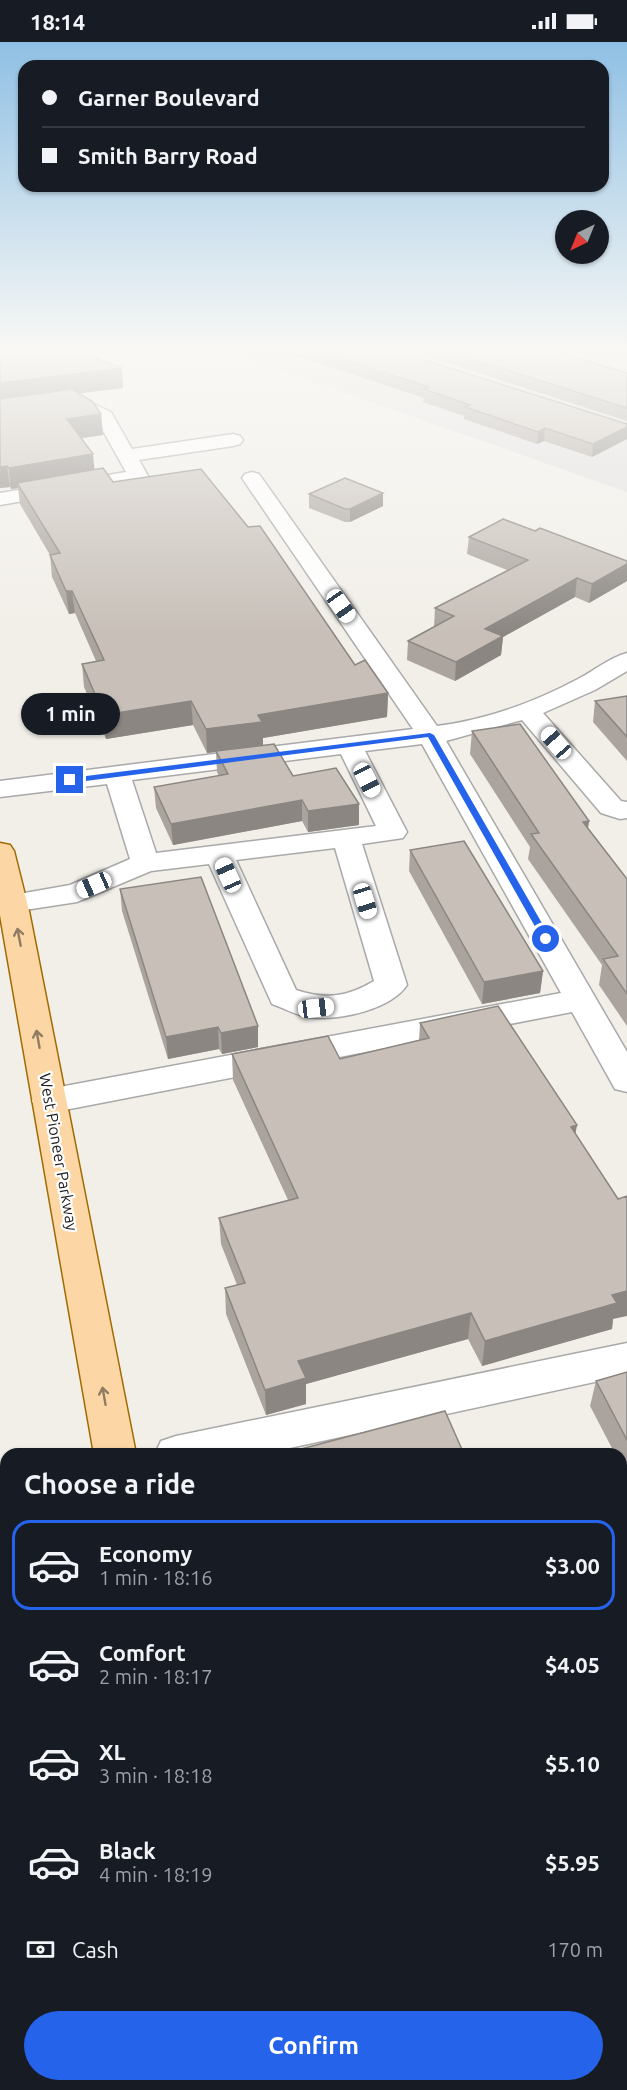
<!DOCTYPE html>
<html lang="en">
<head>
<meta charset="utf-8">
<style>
  :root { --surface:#171b24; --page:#242831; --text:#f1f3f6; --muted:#9ea1a6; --line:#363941; --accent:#2563eb }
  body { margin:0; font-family:Ubuntu,sans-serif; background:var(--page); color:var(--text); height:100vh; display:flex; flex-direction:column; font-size:22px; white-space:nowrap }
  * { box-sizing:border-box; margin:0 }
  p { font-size:20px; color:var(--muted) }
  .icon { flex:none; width:33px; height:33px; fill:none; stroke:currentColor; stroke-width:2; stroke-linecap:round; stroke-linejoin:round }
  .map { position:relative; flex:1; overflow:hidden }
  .side { position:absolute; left:0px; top:1406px; width:627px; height:644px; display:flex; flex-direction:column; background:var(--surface); border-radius:18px 18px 0 0; box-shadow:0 2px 4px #0004 }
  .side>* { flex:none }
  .guide { position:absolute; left:18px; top:18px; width:591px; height:132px; border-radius:18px; box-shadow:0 2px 4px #0004; display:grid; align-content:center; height:132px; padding:0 24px; background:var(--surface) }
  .needle { width:39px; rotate:223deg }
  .buttons { position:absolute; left:555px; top:168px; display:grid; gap:12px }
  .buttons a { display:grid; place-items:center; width:54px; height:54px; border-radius:50%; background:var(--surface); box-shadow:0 2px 4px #0004; font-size:30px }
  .end { position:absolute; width:27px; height:27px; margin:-14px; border:8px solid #2563eb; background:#fff; box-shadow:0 0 0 3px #fff }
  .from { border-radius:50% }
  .bubble { position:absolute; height:42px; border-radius:21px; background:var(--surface); box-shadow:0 2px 4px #0004; font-size:20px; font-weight:700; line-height:42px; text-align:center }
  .car { position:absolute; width:18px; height:36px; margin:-18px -9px; border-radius:8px; box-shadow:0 0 4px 2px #0007; background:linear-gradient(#fff 24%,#345 0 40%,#fff 0 76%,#345 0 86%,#fff 0) }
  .guide b { display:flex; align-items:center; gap:21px; height:57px; font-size:22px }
  .guide b+b { border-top:2px solid var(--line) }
  .guide i { width:15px; height:15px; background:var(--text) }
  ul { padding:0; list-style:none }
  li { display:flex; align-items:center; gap:18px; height:90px; margin:0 12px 9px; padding:0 12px; border:3px solid transparent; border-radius:18px }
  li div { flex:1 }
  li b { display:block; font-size:22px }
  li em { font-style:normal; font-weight:700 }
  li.current { border-color:var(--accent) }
  li>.icon { width:54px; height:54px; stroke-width:1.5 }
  h2 { padding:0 24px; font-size:27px; line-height:72px }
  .pay { display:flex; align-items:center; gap:15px; height:66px; padding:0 24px; font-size:22px }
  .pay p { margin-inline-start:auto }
  .button { display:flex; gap:12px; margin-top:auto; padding:12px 24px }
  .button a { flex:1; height:69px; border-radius:36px; background:var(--accent); color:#fff; font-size:24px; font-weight:700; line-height:69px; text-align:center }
  .status { display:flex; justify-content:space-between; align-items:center; height:42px; padding:0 30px; background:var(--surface); direction:ltr }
  .status svg { height:16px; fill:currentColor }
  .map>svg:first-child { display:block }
</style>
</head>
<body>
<div class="status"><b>18:14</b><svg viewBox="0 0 49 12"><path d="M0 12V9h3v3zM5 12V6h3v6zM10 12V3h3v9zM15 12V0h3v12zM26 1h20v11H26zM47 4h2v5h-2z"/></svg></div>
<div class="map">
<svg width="627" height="2048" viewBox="0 0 627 2048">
  <rect width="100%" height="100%" fill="#f2efe9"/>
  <path fill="#e0dfdf" d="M250 305H627V450L232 311Z"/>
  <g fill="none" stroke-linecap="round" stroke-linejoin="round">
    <defs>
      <path id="minor" d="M411 305H435L433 309 408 319H396L393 315 396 311Z
        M77 354 111 370 132 407 233 392 240 394 243 398 240 402 233 404 139 418 148 434 145 438 0 463V451L126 430 97 378 74 365 0 375V363Z
        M252 430 259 432 437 684C485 678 535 660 578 637 594 629 610 615 627 611V629L595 648 543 671 621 759 627 760V776L620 777 601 771 522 678 446 699 627 1010V1050L615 1047 572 970 49 1071 37 1067 32 1059 37 1051 49 1047 561 951 422 702 365 709 407 790 403 796 362 802 407 943C391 967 344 977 317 976 302 976 286 967 272 962L209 822 151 829 77 860 12 870 0 865 2 855 70 843 130 817 107 742 0 755V739L413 687 242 436 245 432ZM341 712 376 784 156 811 132 738ZM335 806 374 939C347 955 326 958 296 948L236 818Z
        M627 1301V1333L262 1412H155L161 1399 176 1394Z"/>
      <path id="major" d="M0 801 10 803 14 809 29 869 136 1412H94L0 873Z
        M0 1474 6 1476V1564L0 1562Z
        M37 2043H93V2048H37Z
        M204 2043H260V2048H204Z"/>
    </defs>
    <use href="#minor" stroke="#a9a9a9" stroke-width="3"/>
    <use href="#major" stroke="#a06b00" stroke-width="3"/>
    <use href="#minor" fill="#fff" fill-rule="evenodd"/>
    <use href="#major" fill="#fcd6a4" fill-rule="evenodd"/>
  </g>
  <path fill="#aba49e" d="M0 305 122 326 123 346 78 351 101 372 103 393 81 396 94 428 113 440 355 623 388 651 387 675 263 696V703L293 734 359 783 308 790 302 779 173 803 156 766 154 745 219 734 217 730 216 710 207 711 193 683 106 697 84 645 82 622 96 619 75 571 69 572 52 535 50 513 20 462 18 446 11 447 10 445 0 446Z
    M285 305H383L627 382V397L592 415 544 399 537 402 464 377V374L423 360 424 356 285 310Z
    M398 305H540L627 331V379Z
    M309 452 383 464 350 480H345L309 466Z
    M535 489 627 519V539L589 561 575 555 503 595 501 613 455 639 407 618 408 599 434 585 435 566 507 528 467 512 469 495Z
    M627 654V719L593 680 595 659Z
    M472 689 589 779 588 786 627 837V984L599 943 602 923 528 817 530 805 470 712Z
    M410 808 543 929 540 951 482 962 409 829Z
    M120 847 258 1005 222 1012 219 1007 168 1017 122 869Z
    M420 981 577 1083 575 1092 613 1277 612 1287 482 1324 468 1297 306 1342V1362L266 1373 226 1272 225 1246 237 1243 221 1202 219 1176 288 1158 233 1038 232 1012 340 1017 419 998Z
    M627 1330V1434L621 1422V1412H615L590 1364 596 1339Z
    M627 1500V1701L621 1688V1502Z
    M557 2043H621L627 2048H559Z"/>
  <path fill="#8b8681" d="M122 326 123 346 0 361V341Z
    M101 372 103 393 69 398 67 377Z
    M627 385V397L592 415 593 402Z
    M545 386 544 399 537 402 538 390Z
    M93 412 95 433 17 441 18 446 11 447 9 426Z
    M7 424 10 445 0 446V425Z
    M383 451V464L350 480V467Z
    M627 522V539L589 561 592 542Z
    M577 536 575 555 503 595 501 613 455 639 456 620 485 587Z
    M66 549H72L75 571 69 572Z
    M388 651 387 675 263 696V704L207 711 206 687 258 673Z
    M191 659 193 683 106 697 104 673Z
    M302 758V779L173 803 171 782Z
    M359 762V783L308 790V769Z
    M589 779 585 803 583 780Z
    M543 929 540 951 482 962 484 940Z
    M258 984V1005L222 1012 221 991Z
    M218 985 219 1007 168 1017 166 995Z
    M577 1083 572 1109 571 1085Z
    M627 1249V1274L613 1277 612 1287 482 1324 485 1299 612 1253Z
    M471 1271 468 1297 306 1342V1362L266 1373 265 1348 298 1319Z
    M626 1662 621 1679V1664Z"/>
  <path fill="#c7bfb8" stroke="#8b8681" stroke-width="1.5" d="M0 305H65L122 326 0 341Z
    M304 305H383L627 382V385L593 402 545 386 538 390 465 365 470 363 424 347 429 345Z
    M435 305H540L627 331V366Z
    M72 347 93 360 101 372 67 377 93 412 9 426 7 424 0 425V357Z
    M103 426 113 440 201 427 248 485 260 484 355 623 365 618 388 651 258 673 262 680 206 687 191 659 104 673 82 622 104 618 72 549H66L50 513 60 511 17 441Z
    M345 436 383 451 350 467H345L309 452Z
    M503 477 535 489 540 486 627 519V522L592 542 577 536 485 587 503 594 456 620 408 599 454 574 435 566 528 518 469 495Z
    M627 654V695L595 659Z
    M520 682 589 779 583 780 627 837V952L603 917 618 914 531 792 539 791 472 689Z
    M274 702 293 734 336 726 359 762 308 769 302 758 171 782 154 745 228 732 216 709Z
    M464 799 543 929 484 940 410 808Z
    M201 835 258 984 221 991 218 985 166 995 120 847Z
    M498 964 577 1083 571 1085 618 1157 627 1154V1249L612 1253 617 1261 485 1299 471 1271 298 1319 306 1336 265 1348 225 1246 245 1241 219 1176 298 1156 232 1012 328 994 340 1017 429 996 420 981Z
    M627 1330V1398L596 1339Z
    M445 1369 464 1412H282Z
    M627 1500V1664L626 1662 621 1664V1502Z
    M621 1819 627 1834V2048H571L569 2043H621Z"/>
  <defs><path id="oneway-shaft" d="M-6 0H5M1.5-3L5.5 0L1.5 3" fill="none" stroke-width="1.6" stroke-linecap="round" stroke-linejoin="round" transform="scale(1.5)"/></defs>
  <g stroke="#8f7c63">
    <use href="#oneway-shaft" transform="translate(19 895) rotate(-101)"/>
    <use href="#oneway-shaft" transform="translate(38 997) rotate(-100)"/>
    <use href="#oneway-shaft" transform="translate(104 1354) rotate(-100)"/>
  </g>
  <linearGradient id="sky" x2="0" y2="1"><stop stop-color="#8fc0e4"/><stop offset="0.52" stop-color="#f9f8f5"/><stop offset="1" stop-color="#f9f8f5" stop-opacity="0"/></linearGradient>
  <rect width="627" height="592" fill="url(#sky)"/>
  <path fill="#2563eb" d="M430 691 434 693 551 897 549 899 542 897 428 695 70 741 66 738 70 736Z"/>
  <g text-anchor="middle" stroke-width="4.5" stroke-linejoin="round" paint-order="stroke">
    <g font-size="16" fill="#222" stroke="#fff">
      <text transform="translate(59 1110) rotate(80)" y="6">West Pioneer Parkway</text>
    </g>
  </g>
</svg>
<div class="buttons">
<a><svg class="needle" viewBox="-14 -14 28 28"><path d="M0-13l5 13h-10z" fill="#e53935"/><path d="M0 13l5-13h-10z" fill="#9ea1a6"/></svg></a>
</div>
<i class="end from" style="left:546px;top:897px"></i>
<i class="end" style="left:70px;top:738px"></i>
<div class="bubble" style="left:21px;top:651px;width:99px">1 min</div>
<i class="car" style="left:341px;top:564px;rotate:145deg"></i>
<i class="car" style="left:556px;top:701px;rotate:319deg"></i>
<i class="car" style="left:367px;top:738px;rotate:153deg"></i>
<i class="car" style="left:228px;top:833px;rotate:336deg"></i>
<i class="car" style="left:94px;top:843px;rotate:246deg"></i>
<i class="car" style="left:365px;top:859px;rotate:163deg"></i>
<i class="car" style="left:316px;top:966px;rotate:83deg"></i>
<div class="guide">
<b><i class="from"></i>Garner Boulevard</b>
<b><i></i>Smith Barry Road</b>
</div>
<section class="side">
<h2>Choose a ride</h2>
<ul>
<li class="current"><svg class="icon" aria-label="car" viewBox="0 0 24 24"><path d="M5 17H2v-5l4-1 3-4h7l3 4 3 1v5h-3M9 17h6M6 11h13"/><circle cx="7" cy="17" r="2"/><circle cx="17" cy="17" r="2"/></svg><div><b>Economy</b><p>1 min · 18:16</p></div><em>$3.00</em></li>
<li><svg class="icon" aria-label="car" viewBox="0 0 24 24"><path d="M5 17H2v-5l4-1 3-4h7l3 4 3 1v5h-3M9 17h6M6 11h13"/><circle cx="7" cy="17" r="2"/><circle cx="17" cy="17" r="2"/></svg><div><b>Comfort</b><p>2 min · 18:17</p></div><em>$4.05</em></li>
<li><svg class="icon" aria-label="car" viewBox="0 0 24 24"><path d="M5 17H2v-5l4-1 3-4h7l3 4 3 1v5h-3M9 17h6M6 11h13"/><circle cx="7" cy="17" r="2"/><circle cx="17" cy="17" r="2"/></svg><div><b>XL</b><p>3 min · 18:18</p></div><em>$5.10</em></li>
<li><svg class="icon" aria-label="car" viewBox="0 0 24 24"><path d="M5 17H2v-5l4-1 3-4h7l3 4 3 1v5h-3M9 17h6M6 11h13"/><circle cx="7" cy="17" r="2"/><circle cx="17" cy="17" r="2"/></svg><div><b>Black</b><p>4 min · 18:19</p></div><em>$5.95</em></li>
</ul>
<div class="pay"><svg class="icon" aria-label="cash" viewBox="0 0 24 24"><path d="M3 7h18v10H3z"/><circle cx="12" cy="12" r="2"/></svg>Cash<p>170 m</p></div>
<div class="button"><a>Confirm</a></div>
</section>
</div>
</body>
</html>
